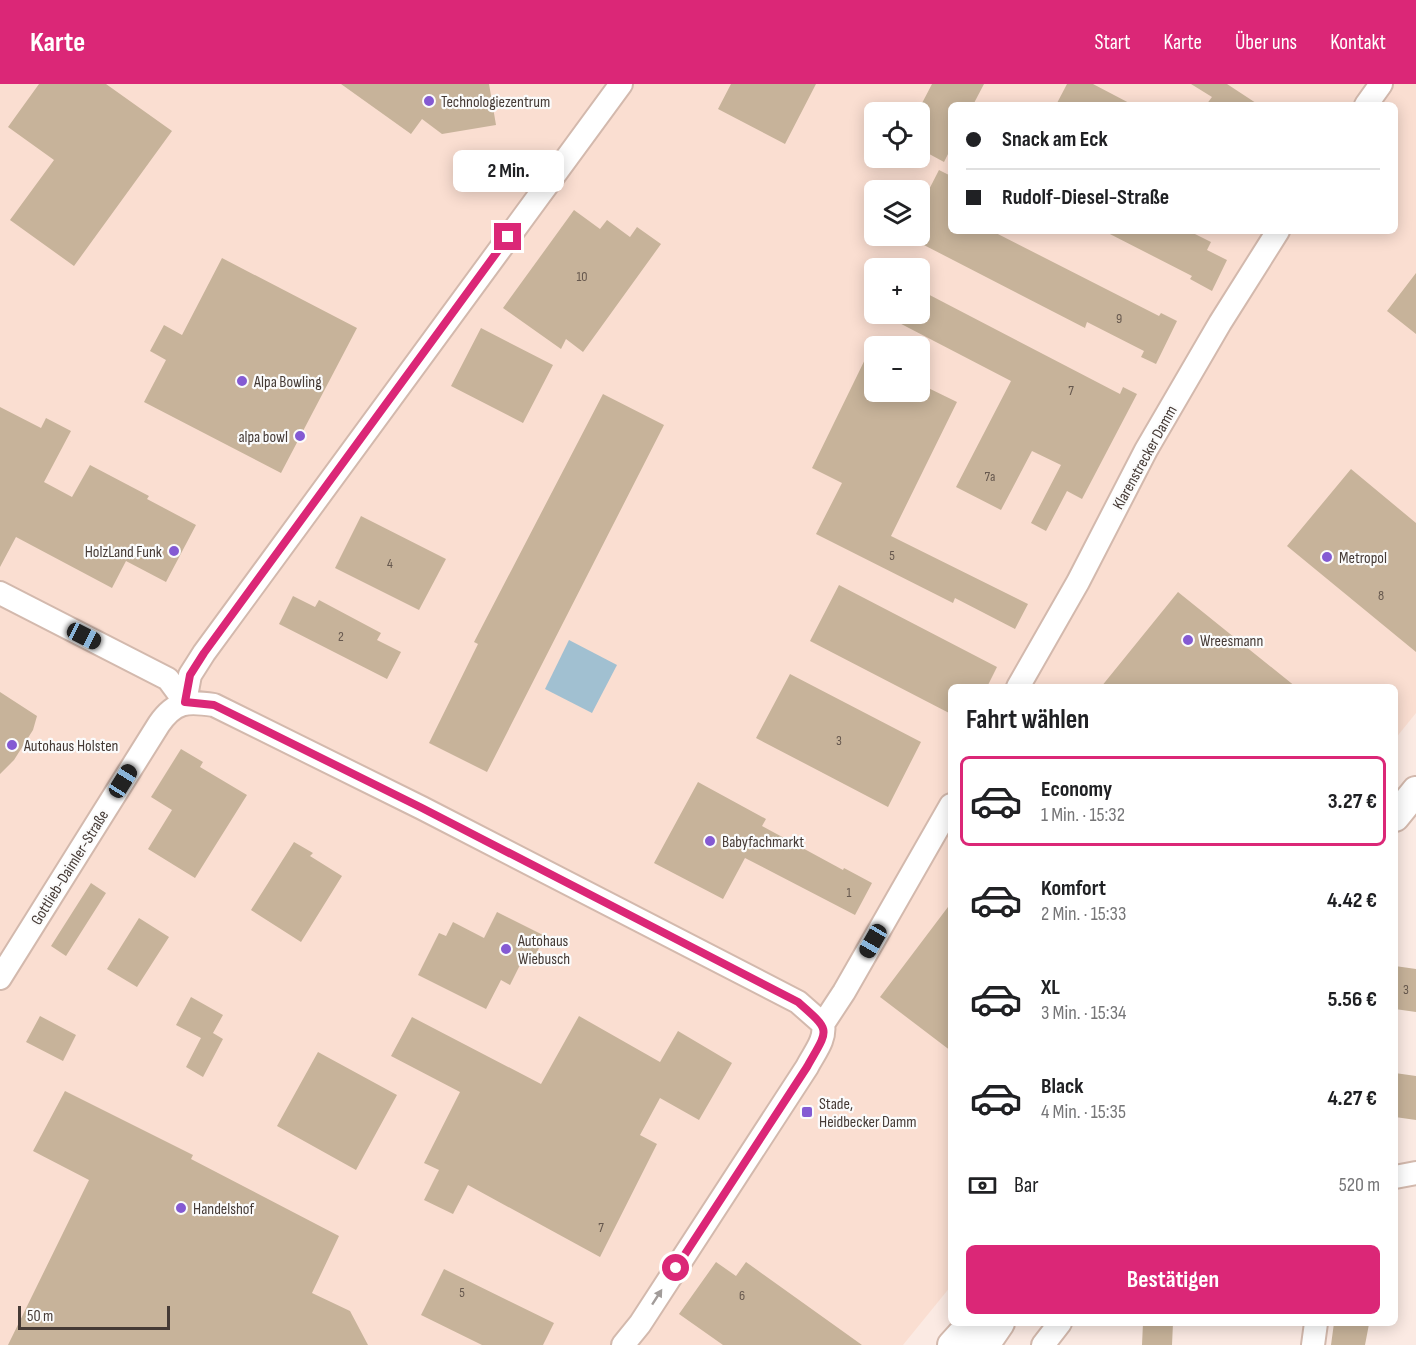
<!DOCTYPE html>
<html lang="de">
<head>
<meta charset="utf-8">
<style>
  :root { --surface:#fff; --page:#f2f2f2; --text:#202124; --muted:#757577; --line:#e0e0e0; --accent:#db2777 }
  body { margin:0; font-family:"Sofia Sans Condensed",sans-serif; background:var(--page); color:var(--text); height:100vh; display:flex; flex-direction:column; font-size:22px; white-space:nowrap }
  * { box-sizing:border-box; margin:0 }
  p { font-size:20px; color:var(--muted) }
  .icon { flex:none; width:33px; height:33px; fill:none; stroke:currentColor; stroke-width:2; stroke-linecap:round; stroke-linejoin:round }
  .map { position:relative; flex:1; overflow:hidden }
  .panel { position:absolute; left:948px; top:600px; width:450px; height:642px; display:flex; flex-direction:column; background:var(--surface); border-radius:9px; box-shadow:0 3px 15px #0003 }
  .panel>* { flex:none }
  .guide { position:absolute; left:948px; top:18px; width:450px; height:132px; border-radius:9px; box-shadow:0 3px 15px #0003; display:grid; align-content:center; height:132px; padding:0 18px; background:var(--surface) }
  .buttons { position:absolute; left:864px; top:18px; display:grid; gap:12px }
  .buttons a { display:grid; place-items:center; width:66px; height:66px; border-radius:9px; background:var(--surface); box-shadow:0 3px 15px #0003; font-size:30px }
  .scale { position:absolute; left:18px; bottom:15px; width:152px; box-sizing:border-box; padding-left:6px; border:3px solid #453a35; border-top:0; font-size:16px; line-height:21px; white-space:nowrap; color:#453a35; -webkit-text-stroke:4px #fbfbfb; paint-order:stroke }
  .end { position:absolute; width:27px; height:27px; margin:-14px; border:8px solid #db2777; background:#fff; box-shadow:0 0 0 3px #fff }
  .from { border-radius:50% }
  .bubble { position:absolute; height:42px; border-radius:9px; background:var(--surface); box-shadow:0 3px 15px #0003; font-size:20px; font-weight:700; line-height:42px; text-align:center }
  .car { position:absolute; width:18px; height:36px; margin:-18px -9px; border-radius:8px; box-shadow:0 0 4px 2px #0007; background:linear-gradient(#222 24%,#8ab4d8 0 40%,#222 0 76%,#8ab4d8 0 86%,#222 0) }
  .guide b { display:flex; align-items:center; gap:21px; height:57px; font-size:22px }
  .guide b+b { border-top:2px solid var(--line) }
  .guide i { width:15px; height:15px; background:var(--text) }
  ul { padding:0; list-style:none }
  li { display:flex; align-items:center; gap:18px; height:90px; margin:0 12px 9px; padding:0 6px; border:3px solid transparent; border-radius:9px }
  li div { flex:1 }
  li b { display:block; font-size:22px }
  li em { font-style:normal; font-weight:700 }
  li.selected { border-color:var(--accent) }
  li>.icon { width:54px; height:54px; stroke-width:1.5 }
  h2 { padding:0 18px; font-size:27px; line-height:72px }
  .pay { display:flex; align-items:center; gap:15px; height:66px; padding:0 18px; font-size:22px }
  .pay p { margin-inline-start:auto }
  .button { display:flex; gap:12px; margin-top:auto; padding:12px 18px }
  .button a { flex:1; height:69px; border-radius:9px; background:var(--accent); color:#fff; font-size:24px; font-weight:700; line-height:69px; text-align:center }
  header { display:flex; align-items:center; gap:36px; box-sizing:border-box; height:84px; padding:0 30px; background:var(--accent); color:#fff }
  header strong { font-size:28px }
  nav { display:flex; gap:33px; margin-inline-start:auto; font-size:21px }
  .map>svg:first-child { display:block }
</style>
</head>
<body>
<header>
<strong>Karte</strong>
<nav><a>Start</a><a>Karte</a><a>Über uns</a><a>Kontakt</a></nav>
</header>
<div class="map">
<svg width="1416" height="1261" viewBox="0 0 1416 1261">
  <rect width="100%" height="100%" fill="#fbeae3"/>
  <path fill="#faded1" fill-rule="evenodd" d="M0 0H1416V629L1395 655V603H951V1202L903 1261H0ZM951 21H1395V147H951ZM874 28H920V74H874ZM874 106H920V152H874ZM874 184H920V230H874ZM874 262H920V308H874Z"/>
  <path fill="#a1c0d1" d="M569 556 617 581 592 629 545 605Z"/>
  <path fill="#c7b39a" d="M39 0H106L172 47 74 182 10 136 54 76 8 43Z
    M341 0H489L496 41 442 50 422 35 411 50Z
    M731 0H816L785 60 718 25Z
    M932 0H984L973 21H951V64L944 78 920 65V23Z
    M1067 0H1093L1133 21H1056Z
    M1191 0H1227L1259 21H1206L1212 13Z
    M939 86 951 92V147H992L1159 232 1161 229 1177 237 1156 280 1141 273 1144 267 1087 238 1085 244 920 159V123Z
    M574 126 600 145 607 136 630 153 637 143 661 160 583 268 566 255 561 265 503 224Z
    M1104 147H1189L1211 158 1207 166 1227 176 1212 207 1190 195 1192 192Z
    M222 174 357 244 281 389 144 318 166 276 150 267 164 241 182 251Z
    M1416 189V250L1387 227Z
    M920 206 1120 310 1123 303 1137 310 1082 415 1067 407 1046 447 1031 439 1061 381 1032 367 1001 426 956 403 1011 297 882 230H920Z
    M481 244 553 281 523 339 451 302Z
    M874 257V308H920V300L957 318 891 452 1028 520 1015 545 955 514 953 519 816 450 842 399 812 384Z
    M603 310 664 341 487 688 429 659 478 560 474 558Z
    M0 323 41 344 46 334 71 347 44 398 72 413 90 381 149 412 147 415 196 441 166 498 126 477 112 504 16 453 0 483Z
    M1351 385 1416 439V568L1287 462Z
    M361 432 446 475 419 526 335 484Z
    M839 501 997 583 987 603H951V630L810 557Z
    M1178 508 1296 603H1101Z
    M293 512 315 523 319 516 381 549 377 556 401 568 387 595 279 540Z
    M790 590 921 658 888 723 756 654Z
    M0 608 37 632 33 646 14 676 0 690Z
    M181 665 203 678 200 683 247 711 195 794 148 765 172 726 151 713Z
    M698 698 766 735 762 742 843 786 844 784 872 799 855 831 745 774 723 815 654 779Z
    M294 758 313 769 310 772 342 792 301 858 251 826Z
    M91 799 106 809 66 872 51 862Z
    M951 819V967L880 913Z
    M497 828 545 852 531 880 523 875 510 901 501 896 486 925 418 891 439 849 446 852 453 838 484 854Z
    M139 834 169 853 137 903 107 885Z
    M1395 882 1416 885V928L1395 925Z
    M191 913 223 931 213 949 223 955 203 993 186 983 201 954 176 941Z
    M40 932 76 951 63 977 26 958Z
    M579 932 660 978 678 947 732 979 699 1036 660 1014 640 1051 657 1060 600 1173 468 1101 453 1130 424 1116 439 1086 424 1079 460 1008 391 972 412 933 541 1000Z
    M318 968 397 1011 356 1086 277 1042Z
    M1395 989 1416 992V1036L1395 1033Z
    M65 1007 193 1071 191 1075 339 1152 312 1209 350 1227 368 1261H8L89 1096 33 1067Z
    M716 1178 736 1192 746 1178 862 1261H723L679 1230Z
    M444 1185 554 1239 543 1261H482L421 1231Z
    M1143 1239H1173L1172 1261H1142Z
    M1334 1239 1369 1240 1365 1261H1331Z"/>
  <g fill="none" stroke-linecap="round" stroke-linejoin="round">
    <defs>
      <path id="minor" d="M1366 21 1381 0
        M0 509 168 595 185 618
        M1018 603 1078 498 1146 366 1220 239 1278 147
        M185 618 190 591 204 569 621 0
        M0 894 159 640C175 617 187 617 214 621L422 724 798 918 823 940
        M823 940 844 908 951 721
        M1395 1093 1416 1089
        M623 1261 640 1240 807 983C814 969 826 956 823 940
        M1043 1261 1060 1239
        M1313 1261 1316 1239"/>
      <path id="major" d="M1395 733 1416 707
        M952 1261 972 1239
        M985 1261 1000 1239"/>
    </defs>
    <use href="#minor" stroke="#d3b9ad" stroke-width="26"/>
    <use href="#major" stroke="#d3b9ad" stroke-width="32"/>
    <use href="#minor" stroke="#fff" stroke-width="22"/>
    <use href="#major" stroke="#fff" stroke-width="28"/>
  </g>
  <defs><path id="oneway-solid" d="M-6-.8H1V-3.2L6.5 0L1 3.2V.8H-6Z" transform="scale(1.5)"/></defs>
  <use fill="#a29c9a" href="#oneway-solid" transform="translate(657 1213) rotate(-57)"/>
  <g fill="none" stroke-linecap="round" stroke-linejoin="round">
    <path stroke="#db2777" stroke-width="8" d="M508 153 204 569 190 591 185 618 214 621 422 724 798 918C832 948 829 944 807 983L676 1184"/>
  </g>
  <g fill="#845ad3" stroke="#fbfbfb" stroke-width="2">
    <circle cx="429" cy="17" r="6"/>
    <circle cx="242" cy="297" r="6"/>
    <circle cx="300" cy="352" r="6"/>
    <circle cx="174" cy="467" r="6"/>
    <circle cx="1327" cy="473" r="6"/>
    <circle cx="1188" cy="556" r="6"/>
    <circle cx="12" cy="661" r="6"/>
    <circle cx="710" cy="757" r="6"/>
    <circle cx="506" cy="865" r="6"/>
    <rect x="801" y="1022" width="12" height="12" rx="3"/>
    <circle cx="181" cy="1124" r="6"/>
  </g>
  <g text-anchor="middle" stroke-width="4.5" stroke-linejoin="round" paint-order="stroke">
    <g font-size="14" fill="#66584e">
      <text x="582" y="197">10</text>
      <text x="1119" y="239">9</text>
      <text x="1071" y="311">7</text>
      <text x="990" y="397">7a</text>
      <text x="892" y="476">5</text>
      <text x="390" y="484">4</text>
      <text x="1381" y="516">8</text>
      <text x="341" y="557">2</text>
      <text x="839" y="661">3</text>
      <text x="849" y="813">1</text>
      <text x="1406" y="910">3</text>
      <text x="601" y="1148">7</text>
      <text x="462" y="1213">5</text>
      <text x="742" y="1216">6</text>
    </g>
    <g font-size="16" fill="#453a35" stroke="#fbfbfb" text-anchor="start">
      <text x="441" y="23">Technologiezentrum</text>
      <text x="254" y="303">Alpa Bowling</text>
      <text x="288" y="358" text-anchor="end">alpa bowl</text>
      <text x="162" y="473" text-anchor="end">HolzLand Funk</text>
      <text x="1339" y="479">Metropol</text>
      <text x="1200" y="562">Wreesmann</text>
      <text x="24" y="667">Autohaus Holsten</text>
      <text x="722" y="763">Babyfachmarkt</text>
      <text x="518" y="862">Autohaus<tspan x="518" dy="18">Wiebusch</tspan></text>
      <text x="819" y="1025">Stade,<tspan x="819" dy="18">Heidbecker Damm</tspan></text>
      <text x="193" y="1130">Handelshof</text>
    </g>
    <g font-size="16" fill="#453a35" stroke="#fbfbfb">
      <text transform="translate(1144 373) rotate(-61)" y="6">Klarenstrecker Damm</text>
      <text transform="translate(69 783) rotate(-58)" y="6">Gottlieb-Daimler-Straße</text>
    </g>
  </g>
</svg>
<div class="buttons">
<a><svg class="icon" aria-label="locate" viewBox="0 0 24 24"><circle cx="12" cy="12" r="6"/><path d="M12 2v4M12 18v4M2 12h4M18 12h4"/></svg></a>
<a><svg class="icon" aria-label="layers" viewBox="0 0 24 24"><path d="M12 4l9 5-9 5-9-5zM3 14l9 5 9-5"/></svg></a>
<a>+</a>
<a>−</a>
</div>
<div class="scale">50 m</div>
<i class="end from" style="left:676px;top:1184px"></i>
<i class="end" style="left:508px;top:153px"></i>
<div class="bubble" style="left:453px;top:66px;width:111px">2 Min.</div>
<i class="car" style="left:84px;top:552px;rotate:117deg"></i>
<i class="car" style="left:123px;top:697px;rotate:32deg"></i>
<i class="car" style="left:873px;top:857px;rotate:210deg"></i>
<div class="guide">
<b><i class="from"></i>Snack am Eck</b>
<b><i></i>Rudolf-Diesel-Straße</b>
</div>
<section class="panel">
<h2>Fahrt wählen</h2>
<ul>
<li class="selected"><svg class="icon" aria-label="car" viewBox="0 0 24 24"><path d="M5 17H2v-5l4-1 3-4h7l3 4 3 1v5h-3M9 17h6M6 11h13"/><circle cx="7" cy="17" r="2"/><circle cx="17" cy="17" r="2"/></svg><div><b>Economy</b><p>1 Min. · 15:32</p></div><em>3.27 €</em></li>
<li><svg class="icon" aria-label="car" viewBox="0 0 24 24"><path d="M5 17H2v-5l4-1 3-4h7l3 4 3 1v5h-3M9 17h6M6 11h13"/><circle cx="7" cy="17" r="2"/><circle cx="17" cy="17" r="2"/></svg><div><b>Komfort</b><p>2 Min. · 15:33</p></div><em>4.42 €</em></li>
<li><svg class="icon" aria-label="car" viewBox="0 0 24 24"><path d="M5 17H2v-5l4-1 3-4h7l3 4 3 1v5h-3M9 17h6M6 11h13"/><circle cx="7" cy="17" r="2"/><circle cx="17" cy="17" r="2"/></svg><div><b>XL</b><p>3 Min. · 15:34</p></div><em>5.56 €</em></li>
<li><svg class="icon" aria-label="car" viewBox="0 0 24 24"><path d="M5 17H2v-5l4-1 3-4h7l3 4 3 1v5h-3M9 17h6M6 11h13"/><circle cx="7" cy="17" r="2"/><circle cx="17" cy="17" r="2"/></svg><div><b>Black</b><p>4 Min. · 15:35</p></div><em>4.27 €</em></li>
</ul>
<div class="pay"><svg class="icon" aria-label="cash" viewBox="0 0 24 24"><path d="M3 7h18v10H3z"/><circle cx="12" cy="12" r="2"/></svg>Bar<p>520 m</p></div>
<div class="button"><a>Bestätigen</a></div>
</section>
</div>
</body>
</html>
